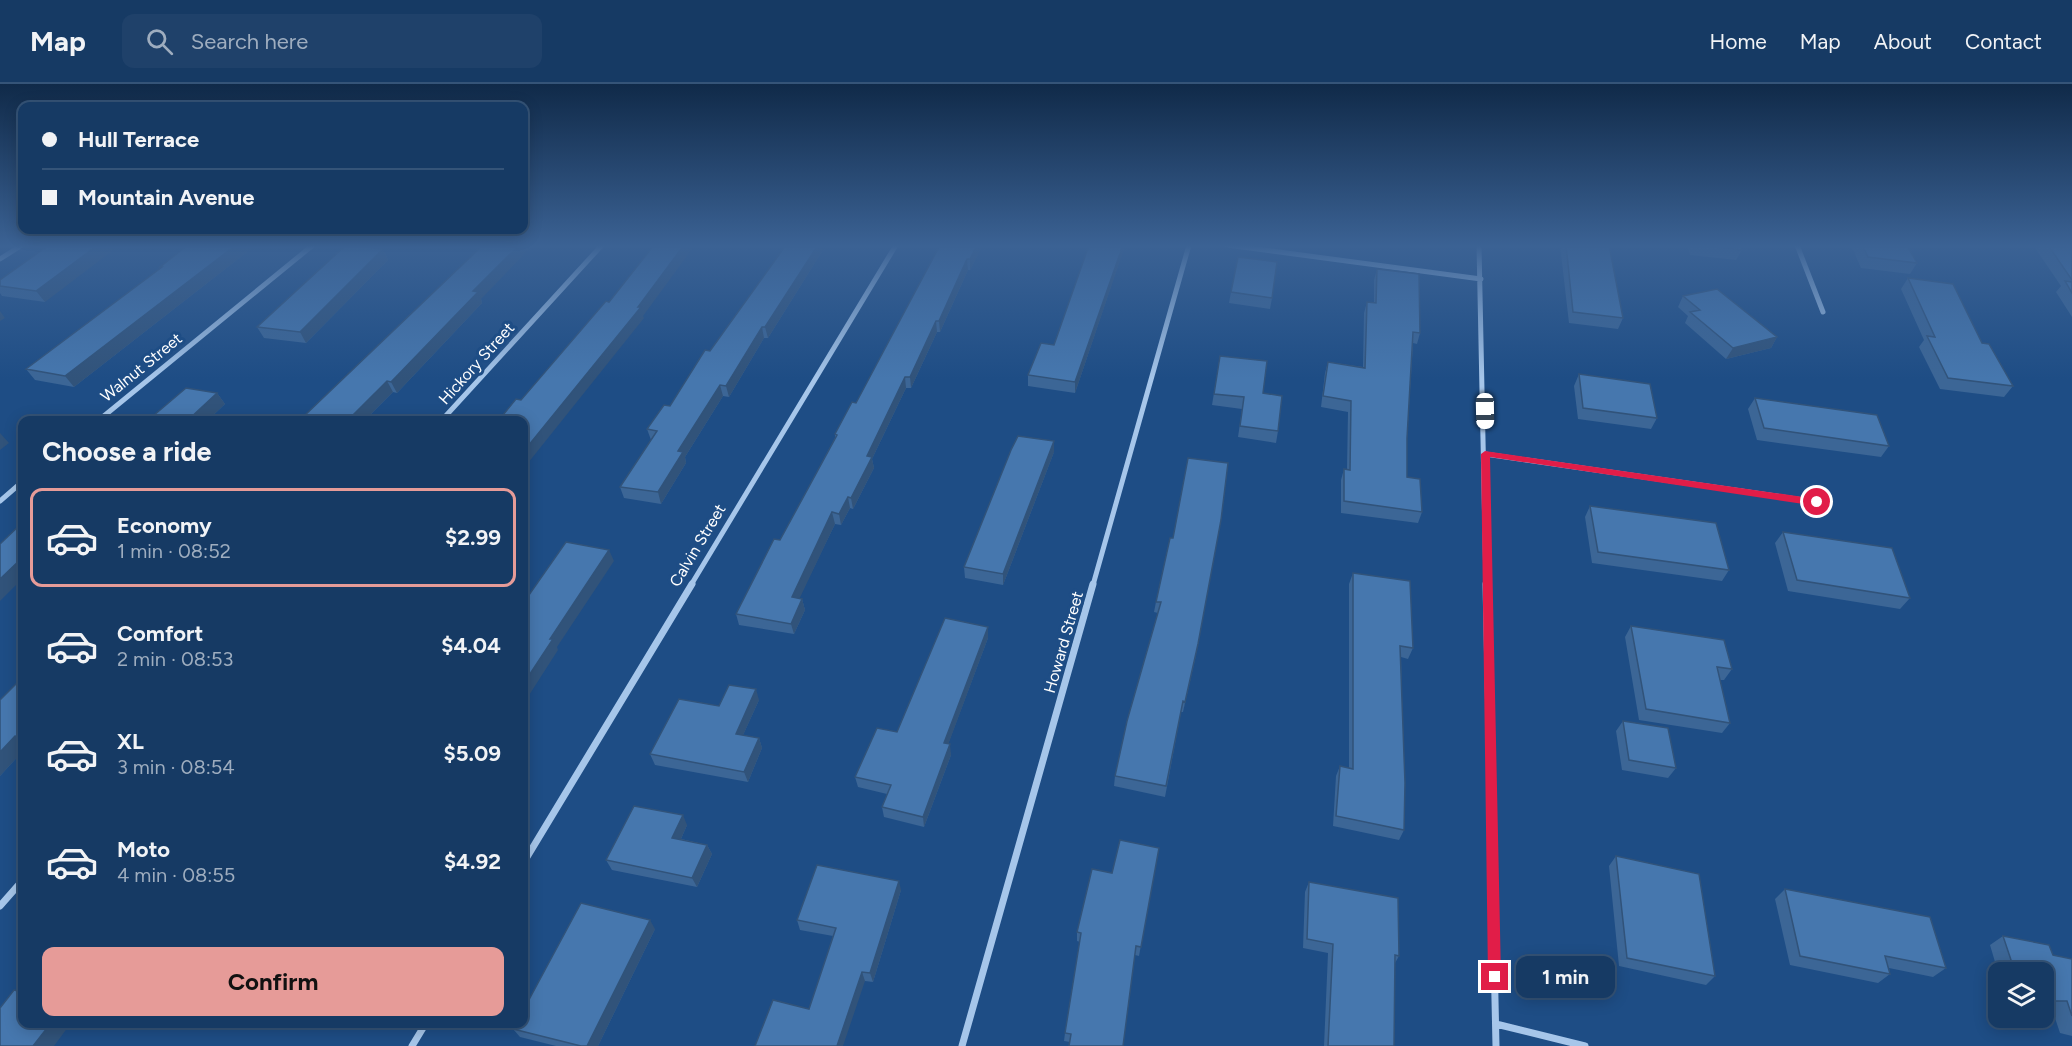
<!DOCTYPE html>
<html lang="en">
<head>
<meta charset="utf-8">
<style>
  :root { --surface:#163a64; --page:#1f416a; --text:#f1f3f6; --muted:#9eadbf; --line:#355478; --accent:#e69b98 }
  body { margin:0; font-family:Figtree,sans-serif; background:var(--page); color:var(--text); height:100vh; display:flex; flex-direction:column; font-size:22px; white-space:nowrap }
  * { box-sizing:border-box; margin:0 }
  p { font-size:20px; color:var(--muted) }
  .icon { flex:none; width:33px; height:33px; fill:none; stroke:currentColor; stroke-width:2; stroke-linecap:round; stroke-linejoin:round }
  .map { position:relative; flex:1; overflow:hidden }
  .panel { position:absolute; left:18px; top:332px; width:510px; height:612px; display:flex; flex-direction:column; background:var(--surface); border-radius:12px; box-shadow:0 3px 15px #0003,0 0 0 2px var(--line) }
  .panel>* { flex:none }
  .top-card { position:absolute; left:18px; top:18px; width:510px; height:132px; border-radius:12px; box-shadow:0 3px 15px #0003,0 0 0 2px var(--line); display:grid; align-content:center; height:132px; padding:0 24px; background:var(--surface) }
  .controls { position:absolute; left:1988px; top:878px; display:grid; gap:12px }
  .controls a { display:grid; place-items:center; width:66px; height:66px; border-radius:12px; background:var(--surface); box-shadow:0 3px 15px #0003,0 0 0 2px var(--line); font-size:30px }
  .end { position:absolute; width:27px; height:27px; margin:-14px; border:8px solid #e11d48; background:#fff; box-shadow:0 0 0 3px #fff }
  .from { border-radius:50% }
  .bubble { position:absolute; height:42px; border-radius:12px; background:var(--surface); box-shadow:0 3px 15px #0003,0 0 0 2px var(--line); font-size:20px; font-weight:700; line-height:42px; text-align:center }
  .car { position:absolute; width:18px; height:36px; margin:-18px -9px; border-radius:8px; box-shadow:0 0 4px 2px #0007; background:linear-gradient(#fff 24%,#345 0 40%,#fff 0 76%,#345 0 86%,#fff 0) }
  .top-card b { display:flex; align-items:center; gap:21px; height:57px; font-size:22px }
  .top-card b+b { border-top:2px solid var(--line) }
  .top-card i { width:15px; height:15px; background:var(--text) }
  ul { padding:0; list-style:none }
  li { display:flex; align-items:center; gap:18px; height:99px; margin:0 12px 9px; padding:0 12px; border:3px solid transparent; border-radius:12px }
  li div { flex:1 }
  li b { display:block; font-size:22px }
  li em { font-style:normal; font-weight:700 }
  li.on { border-color:var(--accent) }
  li>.icon { width:54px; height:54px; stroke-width:1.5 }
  h2 { padding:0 24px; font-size:27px; line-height:72px }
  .cta { display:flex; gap:12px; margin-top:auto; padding:12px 24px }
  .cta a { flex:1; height:69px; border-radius:12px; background:var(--accent); color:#111; font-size:24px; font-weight:700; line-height:69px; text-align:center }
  header { display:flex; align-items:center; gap:36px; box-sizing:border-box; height:84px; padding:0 30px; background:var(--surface); border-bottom:2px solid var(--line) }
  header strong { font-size:28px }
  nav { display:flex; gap:33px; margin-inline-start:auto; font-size:21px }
  .search { width:420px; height:54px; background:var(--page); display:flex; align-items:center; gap:15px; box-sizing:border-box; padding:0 21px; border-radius:12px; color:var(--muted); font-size:22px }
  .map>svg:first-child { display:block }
</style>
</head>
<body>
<header>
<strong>Map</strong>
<div class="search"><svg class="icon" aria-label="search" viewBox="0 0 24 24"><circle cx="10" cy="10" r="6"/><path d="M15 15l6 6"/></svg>Search here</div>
<nav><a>Home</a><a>Map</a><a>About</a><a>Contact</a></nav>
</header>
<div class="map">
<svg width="2072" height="962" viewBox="0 0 2072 962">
  <rect width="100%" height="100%" fill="#1e4d85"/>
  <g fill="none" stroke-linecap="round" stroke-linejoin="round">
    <path stroke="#a6c6ea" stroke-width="5" d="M1227 161 1481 195
      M1479 161 1486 501
      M1797 161 1823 228
      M0 175 22 161
      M99 336 313 161
      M442 336 602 161
      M1485 370 1817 418
      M0 417 22 398
      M691 501 896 161
      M1093 501 1189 161"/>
    <path stroke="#a6c6ea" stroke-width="7" d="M1486 500 1496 962
      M524 778 692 500
      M0 822 22 797
      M1496 940 1585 962
      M412 962 426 939
      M962 962 1093 500"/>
  </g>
  <path fill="#3c6696" d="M49 161 45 218 2 212 0 209V196Z
    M188 161H256L74 303 35 296 26 285 161 184 160 183Z
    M786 161H826L768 254H764L729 313 723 312 685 373 686 379 661 420 624 414 620 403 651 356 647 345 670 322Z
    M940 161H983L970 186H968L940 248H937L911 304H906L872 375 874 384 853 425 850 424 841 441 835 440 799 514 802 515 805 526 794 550 739 541 736 530 780 456 835 354V350L856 319Z
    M1089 161H1125L1075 309 1028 302V291L1054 261Z
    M1560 161H1609L1623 234 1618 245 1569 239Z
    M1687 161H1740L1742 166 1736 176 1690 171Z
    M1851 161H1907L1917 179 1910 190 1861 184Z
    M2033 161H2072V233L2056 208 2061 202Z
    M383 165 388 176 306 259 264 254 257 243Z
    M1377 185 1420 249 1417 260 1413 259 1407 354V393L1422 428 1418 439 1341 429V396L1344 385 1347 386 1348 328 1321 323 1325 289 1328 278 1363 283 1364 229 1367 218 1374 219V196Z
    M1908 194 1982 259 2013 302 2004 313 1940 305 1919 263 1924 256 1901 205Z
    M1231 208 1272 214 1270 225 1229 219Z
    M1683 212 1777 253 1771 264 1726 275 1685 239 1688 232 1678 223Z
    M481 215 482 219 397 309 393 308 365 336H304L302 334Z
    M1220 272 1263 309 1278 347 1276 359 1238 353 1242 325 1212 321Z
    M1579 290 1657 334 1651 345 1578 335 1574 302Z
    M217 309 225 320 208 336H156L153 332Z
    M1755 314 1889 362 1881 373 1757 356 1748 325Z
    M1054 368 1003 501 965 494 964 483Z
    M1590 422 1729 486 1722 497 1592 479 1585 433Z
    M1783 448 1910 514 1900 525 1788 507 1775 459Z
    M1170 454 1196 571 1183 628H1181L1165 713 1114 702 1115 692 1158 529 1154 528 1156 518Z
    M1353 489 1413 564 1408 575 1401 573 1404 746 1399 756 1333 742 1336 692 1340 682 1349 684V500Z
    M1631 542 1732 585 1724 596H1720L1730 639 1722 649 1639 636 1625 553Z
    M988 543V554L948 660 951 671 924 743 884 733 882 723 887 710 858 703 855 693 897 648Z
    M22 598V668L0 692V616Z
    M759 616 743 651 759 654 762 664 748 698 655 681 650 670Z
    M1623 637 1676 684 1668 694 1622 686 1616 647Z
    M687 741 681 755 707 761 712 770 697 803 612 786 606 776Z
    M1159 764 1139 872 1135 871 1070 958 1064 957 1065 949 1080 858 1077 857V848L1112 789Z
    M1616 772 1715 892 1706 901 1619 882 1609 782Z
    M1309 798 1399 872 1395 879 1394 962H1324L1328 869 1303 864 1305 808Z
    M1785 805 1946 884 1933 893 1889 884 1890 890 1878 899 1790 881 1775 815Z
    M901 806 873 898 865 897 809 925 833 852 800 846 797 836Z
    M655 845 598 962H556L520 953 513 945Z
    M2003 852 2053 871 2072 875V952L2060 949 2052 925H2043V888H1998L1990 861Z"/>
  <path fill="#31537a" d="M98 161H120L45 218 36 207Z
    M236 161H256L74 303 65 292Z
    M519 161H533L481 215 482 219 397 309 391 298 473 207Z
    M684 161H695L643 232 644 234 524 384V367L638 223Z
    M818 161H826L768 254 765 243Z
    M977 161H983L970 186V175Z
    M1123 161H1125V162L1075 309V298Z
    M383 165 388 176 306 259 300 248Z
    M967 175 968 186 940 248 939 237Z
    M0 227 5 234 0 237Z
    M936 237 937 248 911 304 910 293Z
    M762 243 764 254 729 313 726 302Z
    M1777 253 1771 264 1726 275 1733 264Z
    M905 293 906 304 872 375 874 384 853 425 851 414 867 372Z
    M387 297 393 308 365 336H348Z
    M720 301 723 312 685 373 686 379 661 420 658 408 678 367Z
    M217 309 225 320 208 336H188Z
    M0 349 9 359 0 366Z
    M1054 357V368L1003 501V490Z
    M848 413 850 424 841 441 839 430Z
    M832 428 835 440 795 524 792 513Z
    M1221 436 1196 571 1183 628 1185 618Z
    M609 466 614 477 557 563 558 566 524 619V599L550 555Z
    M22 474V495L0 517V495Z
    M802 515 805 526 794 550 791 540Z
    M988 543V554L945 669 944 659Z
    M756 605 759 616 739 660 736 650Z
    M15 652 22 658V668L0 692V668Z
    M759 654 762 664 748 698 744 688Z
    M950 660 951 671 924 743 923 733Z
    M683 731 687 741 677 764 672 754Z
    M707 761 712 770 697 803 692 794Z
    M899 797 901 806 873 898 870 889Z
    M650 836 655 845 598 962H587Z
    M862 888 865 897 843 962H837Z
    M51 939H71L54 962H33Z"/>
  <path fill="#4677ae" stroke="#31537a" stroke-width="1.5" d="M49 161H98L36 207 0 202V196Z
    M188 161H236L65 292 26 285 162 183H160Z
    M346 161 383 165 300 248 257 243Z
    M483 161H519L473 207 478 208 391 298 387 297 348 336H311L312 335 302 334Z
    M654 161H684L638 223H641L524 367V336H499L516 315 521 316 606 217 609 218Z
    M786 161H818L765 243H762L726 302 720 301 678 367 683 368 658 408 620 403 657 347 647 345 664 321 670 322 705 266 710 267Z
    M940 161H977L970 175H967L939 237H936L910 293H905L867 372 872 373 851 414 848 413 839 430 832 428 792 513 802 515 791 540 736 530 774 455 780 456 837 351 835 350 852 318 856 319Z
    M1089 161H1123L1075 298 1028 291 1041 259 1054 261Z
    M1566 161H1609L1623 234 1573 228Z
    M1700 161H1740L1742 166Z
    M1862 161H1907L1917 179 1868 173Z
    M2048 161H2072V196Z
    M1238 173 1277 178 1272 214 1231 208Z
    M1377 185 1419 190 1420 249 1413 248 1407 354V393L1420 395 1422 428 1344 417V385L1350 386 1351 317 1323 312 1328 278 1365 284 1367 218 1376 219Z
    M1908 194 1953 200 1982 259 1989 260 2013 302 1948 294 1927 252 1935 253Z
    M2065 197 2072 198V209Z
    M1717 205 1777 253 1733 264 1690 228 1700 226 1683 212Z
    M1220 272 1267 277 1263 309 1282 312 1278 347 1240 342 1244 313 1214 310Z
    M1579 290 1650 300 1657 334 1583 324Z
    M186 304 217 309 188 336H175L153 332Z
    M1755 314 1877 331 1889 362 1764 344Z
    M1018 352 1054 357 1003 490 964 483 1011 366Z
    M1188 374 1228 379 1221 436 1198 560 1185 618 1183 617 1166 702 1115 692 1127 637 1161 518H1156L1170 454H1173Z
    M1590 422 1716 439 1729 486 1598 468Z
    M22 439V474L0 495V460Z
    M1783 448 1892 464 1910 514 1797 496Z
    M566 458 609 466 550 555H553L524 599V518Z
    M1353 489 1410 497 1413 564 1400 562 1405 699 1404 746 1336 732 1340 682 1353 685Z
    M945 534 988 543 944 659 950 660 923 733 882 723 891 701 855 693 877 644 897 648Z
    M1631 542 1724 556 1732 585 1717 583 1730 639 1646 625Z
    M18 598H22V653L15 652 0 668V616Z
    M729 601 756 605 736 650 759 654 744 688 650 670 679 615 719 622Z
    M1623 637 1668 644 1676 684 1629 676Z
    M634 722 683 731 672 754 707 761 692 794 606 776Z
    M1120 756 1159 764 1141 863 1136 862 1123 962H1069L1071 950 1065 949 1081 849 1077 848 1092 785 1112 789Z
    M1616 772 1699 790 1715 892 1627 874Z
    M817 781 899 797 870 889 862 888 837 962H755L773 916 809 925 836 844 797 836Z
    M1309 798 1398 814 1399 872 1395 871 1394 962H1328L1333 860 1307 855Z
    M1785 805 1930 833 1946 884 1885 872 1890 890 1800 872Z
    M581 819 650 836 587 962H581L513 945 516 939H524V925Z
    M2003 852 2049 861 2053 871 2072 875V932L2067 917H2043V888H2015Z
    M14 906 22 908V939H51L33 962H0V924Z"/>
  <linearGradient id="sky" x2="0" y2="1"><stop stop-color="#102a49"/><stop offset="0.55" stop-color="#3b6294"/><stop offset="1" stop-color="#3b6294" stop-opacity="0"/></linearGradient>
  <rect width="2072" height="295" fill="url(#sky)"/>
  <path fill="#e11d48" d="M1485 367 1817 415 1822 418 1817 422 1490 373 1501 893 1499 897 1495 899 1490 897 1488 893 1481 370Z"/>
  <g text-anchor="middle" stroke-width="6" stroke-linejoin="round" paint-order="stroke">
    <g font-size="16" fill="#fff" stroke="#1e4d85">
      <text transform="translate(476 279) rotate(-48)" y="6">Hickory Street</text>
      <text transform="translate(141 283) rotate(-39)" y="6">Walnut Street</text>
      <text transform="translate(697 461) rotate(-59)" y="6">Calvin Street</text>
      <text transform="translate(1063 558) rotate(-74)" y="6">Howard Street</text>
    </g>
  </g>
</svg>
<div class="controls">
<a><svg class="icon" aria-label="layers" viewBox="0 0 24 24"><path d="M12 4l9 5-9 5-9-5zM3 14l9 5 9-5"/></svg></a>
</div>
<i class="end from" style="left:1817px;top:418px"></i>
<i class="end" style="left:1495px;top:893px"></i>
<div class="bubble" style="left:1516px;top:872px;width:99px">1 min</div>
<i class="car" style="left:1485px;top:327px;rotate:179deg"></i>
<div class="top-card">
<b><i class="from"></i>Hull Terrace</b>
<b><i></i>Mountain Avenue</b>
</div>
<section class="panel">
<h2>Choose a ride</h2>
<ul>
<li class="on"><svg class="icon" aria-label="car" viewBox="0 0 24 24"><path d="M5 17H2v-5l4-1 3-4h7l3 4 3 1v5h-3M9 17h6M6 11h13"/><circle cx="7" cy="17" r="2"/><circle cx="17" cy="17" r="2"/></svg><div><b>Economy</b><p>1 min · 08:52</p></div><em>$2.99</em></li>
<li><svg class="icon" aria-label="car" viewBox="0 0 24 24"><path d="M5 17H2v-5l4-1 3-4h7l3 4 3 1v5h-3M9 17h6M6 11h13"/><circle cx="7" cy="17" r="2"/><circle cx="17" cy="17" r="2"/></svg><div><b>Comfort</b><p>2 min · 08:53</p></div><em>$4.04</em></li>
<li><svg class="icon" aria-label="car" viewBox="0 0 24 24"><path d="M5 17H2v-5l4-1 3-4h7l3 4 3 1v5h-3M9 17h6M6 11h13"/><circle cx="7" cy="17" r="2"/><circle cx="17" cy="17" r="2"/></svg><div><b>XL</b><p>3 min · 08:54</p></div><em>$5.09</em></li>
<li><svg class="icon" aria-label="car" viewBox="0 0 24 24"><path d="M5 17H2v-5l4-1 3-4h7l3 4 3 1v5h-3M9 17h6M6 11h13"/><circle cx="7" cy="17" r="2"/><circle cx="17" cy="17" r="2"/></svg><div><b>Moto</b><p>4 min · 08:55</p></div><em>$4.92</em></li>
</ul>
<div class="cta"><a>Confirm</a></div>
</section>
</div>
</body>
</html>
